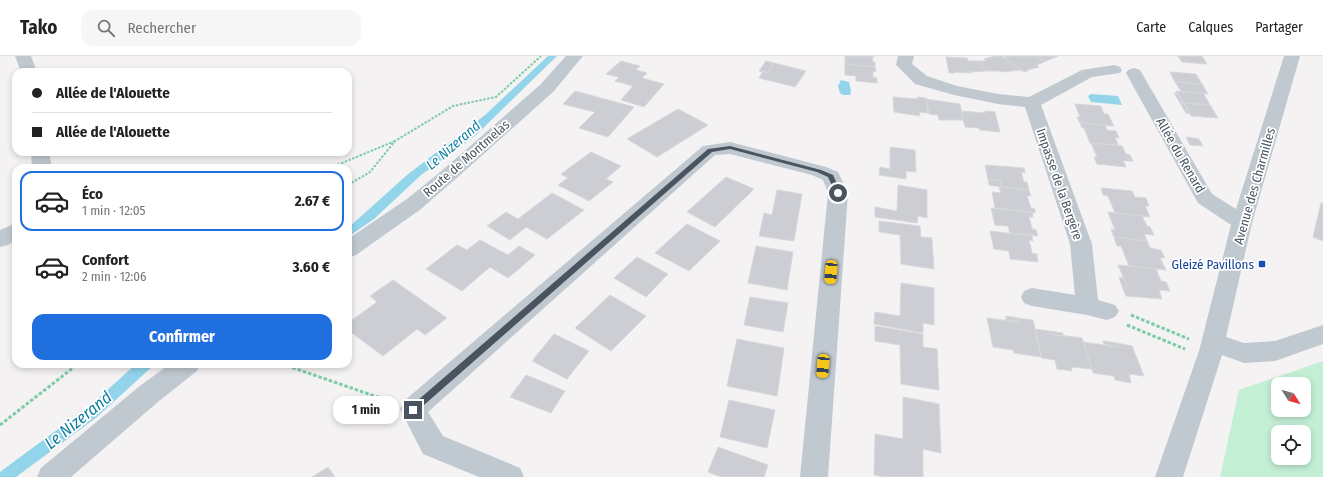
<!DOCTYPE html>
<html lang="fr">
<head>
<meta charset="utf-8">
<style>
  :root { --surface:#fff; --page:#f6f6f6; --text:#222; --muted:#767676; --line:#e0e0e0; --accent:#206fdf }
  body { margin:0; font-family:"Fira Sans Condensed",sans-serif; background:var(--page); color:var(--text); height:100vh; display:flex; flex-direction:column; font-size:15px; white-space:nowrap }
  * { box-sizing:border-box; margin:0 }
  p { font-size:13px; color:var(--muted) }
  .icon { flex:none; width:22px; height:22px; fill:none; stroke:currentColor; stroke-width:2; stroke-linecap:round; stroke-linejoin:round }
  .map { position:relative; flex:1; overflow:hidden }
  .panel { position:absolute; left:12px; top:108px; width:340px; height:204px; display:flex; flex-direction:column; background:var(--surface); border-radius:12px; box-shadow:0 2px 6px #0003 }
  .panel>* { flex:none }
  .hud { position:absolute; left:12px; top:12px; width:340px; height:88px; border-radius:12px; box-shadow:0 2px 6px #0003; display:grid; align-content:center; height:88px; padding:0 20px; background:var(--surface) }
  .needle { width:26px; rotate:127deg }
  .buttons { position:absolute; left:1271px; top:321px; display:grid; gap:8px }
  .buttons a { display:grid; place-items:center; width:40px; height:40px; border-radius:8px; background:var(--surface); box-shadow:0 2px 6px #0003; font-size:20px }
  .end { position:absolute; width:18px; height:18px; margin:-9px; border:5px solid #4a545f; background:#fff; box-shadow:0 0 0 2px #fff }
  .from { border-radius:50% }
  .bubble { position:absolute; height:28px; border-radius:12px; background:var(--surface); box-shadow:0 2px 6px #0003; font-size:13px; font-weight:700; line-height:28px; text-align:center }
  .car { position:absolute; width:12px; height:24px; margin:-12px -6px; border-radius:5px; box-shadow:0 0 3px 1px #0007; background:linear-gradient(#f5c518 24%,#345 0 40%,#f5c518 0 76%,#345 0 86%,#f5c518 0) }
  .hud b { display:flex; align-items:center; gap:14px; height:38px; font-size:15px }
  .hud b+b { border-top:1px solid var(--line) }
  .hud i { width:10px; height:10px; background:var(--text) }
  ul { padding:7px 0 0; list-style:none }
  li { display:flex; align-items:center; gap:12px; height:60px; margin:0 8px 6px; padding:0 12px; border:2px solid transparent; border-radius:12px }
  li div { flex:1 }
  li b { display:block; font-size:15px }
  li em { font-style:normal; font-weight:700 }
  li.on { border-color:var(--accent) }
  li>.icon { width:36px; height:36px; stroke-width:1.5 }
  .cta { display:flex; gap:8px; margin-top:auto; padding:8px 20px }
  .cta a { flex:1; height:46px; border-radius:12px; background:var(--accent); color:#fff; font-size:16px; font-weight:700; line-height:46px; text-align:center }
  header { display:flex; align-items:center; gap:24px; box-sizing:border-box; height:56px; padding:0 20px; background:var(--surface); border-bottom:1px solid var(--line) }
  header strong { font-size:19px }
  nav { display:flex; gap:22px; margin-inline-start:auto; font-size:14px }
  .search { width:280px; height:36px; background:var(--page); display:flex; align-items:center; gap:10px; box-sizing:border-box; padding:0 14px; border-radius:12px; color:var(--muted); font-size:15px }
  .map>svg:first-child { display:block }
</style>
</head>
<body>
<header>
<strong>Tako</strong>
<div class="search"><svg class="icon" aria-label="search" viewBox="0 0 24 24"><circle cx="10" cy="10" r="6"/><path d="M15 15l6 6"/></svg>Rechercher</div>
<nav><a>Carte</a><a>Calques</a><a>Partager</a></nav>
</header>
<div class="map">
<svg width="1323" height="421" viewBox="0 0 1323 421">
  <rect width="100%" height="100%" fill="#f4f2f2"/>
  <path fill="#c3efd5" fill-rule="evenodd" d="M1323 305V421H1220L1239 334ZM1278 328H1304V354H1278ZM1278 376H1304V402H1278Z"/>
  <path fill="#92d5ea" d="M548 0H557L475 80 421 119 374 163 348 181V172L407 119 485 59Z
    M841 24 849 26 851 35 850 39H843L840 37 838 30Z
    M1091 38 1118 40 1122 49 1091 46 1088 40Z
    M136 308H155L97 361 16 421H0V416L92 348Z"/>
  <path fill="#ccced4" stroke="#d6d8dc" d="M845 0H875H872L873 6H875V11L845 8Z
    M995 0H1002L1021 14 1002 16 1001 15H986L978 5H987L984 3Z
    M1007 0H1036L1046 5 1037 9 1039 11 1027 14 1028 15 1024 16 1003 1Z
    M1036 0H1058L1046 5Z
    M1178 0H1202L1207 8 1182 6Z
    M946 1 967 2 968 5H978L986 15 970 16 971 17 955 16V17H949Z
    M621 5 640 10 636 14 647 17 642 22 664 28 644 51 621 44 633 30 615 25 619 21 606 18Z
    M766 5 774 7 768 17 759 15Z
    M774 7 806 15 795 31 759 22 763 15 768 17Z
    M845 8 875 11 876 16H873V21L877 22V27L856 25V20L845 19Z
    M1170 16 1196 18 1202 28 1175 26Z
    M1175 26 1202 28 1208 38 1181 35Z
    M575 35 634 51 608 81 579 72 595 56 563 48Z
    M1176 35 1203 37 1210 49 1184 47Z
    M1174 37 1178 38 1184 47H1180Z
    M893 41 917 43V41L926 42 928 57 919 56 920 60 894 56Z
    M926 43 960 48 963 64H939L938 59 929 58Z
    M1180 47H1184L1190 58 1186 57Z
    M1184 47 1210 49 1218 62 1191 60Z
    M1075 48 1101 50 1104 58H1108L1114 70 1080 67 1077 61H1080Z
    M678 53 708 69 657 101 627 83Z
    M961 55 985 57V55L995 56 1000 76 980 74 979 72 965 71Z
    M1080 67 1105 69 1107 74 1116 75 1119 82 1115 81 1118 89 1090 87 1084 72H1082Z
    M1186 81 1199 83 1203 90 1190 89Z
    M1091 87 1122 90 1126 98 1130 99 1133 105H1123L1126 111 1097 108 1094 101H1097Z
    M890 91 915 94 916 116 906 115V123L879 119 880 111 890 113Z
    M591 96 621 110 606 123 613 126 589 145 558 129 568 122 561 118Z
    M985 109 1024 112 1025 117 1021 116 1024 126H1027L1029 134 1001 131 1000 124 988 123Z
    M726 121 754 133 715 171 687 156Z
    M988 123 1000 124 1001 131 989 129Z
    M898 129 927 134V162L918 160 917 167 875 161V151L897 155Z
    M999 131 1029 134 1031 140H1027L1031 152 1035 153V157L995 152 992 136 1001 137Z
    M1101 132 1132 135 1135 141 1146 142 1149 150H1145L1150 161 1115 157 1108 140 1103 139Z
    M777 134 802 138 794 185 759 180 764 157 772 159Z
    M552 137 584 154 547 183 526 171 510 184 487 170 506 156 518 163Z
    M1321 147H1323V185L1313 181Z
    M991 152 1032 156 1033 161H1029L1032 173 1036 174 1038 180 1010 177 1008 170 995 169Z
    M1108 156 1142 160 1147 170 1150 171 1154 179 1144 178 1147 185 1114 181 1111 173 1115 174Z
    M879 165 920 170 921 181 932 182 934 213 901 208 900 179 879 176Z
    M687 168 720 185 689 215 655 197Z
    M990 175 1032 180 1033 185 1029 184 1032 197 1037 198 1038 206 1010 203 1009 195 994 193Z
    M1114 181 1147 185 1150 192 1161 194 1165 202H1160L1166 214 1129 210 1121 190H1117Z
    M480 184 508 199 519 190 535 199 508 222 490 211 462 235 426 213 457 189 467 194Z
    M756 190 793 196 787 234 748 227Z
    M637 201 668 218 646 241 614 222Z
    M1118 209 1156 213 1161 225 1166 226 1170 235 1159 234 1162 243 1126 240 1122 230 1128 231Z
    M1119 221 1124 222 1128 231 1122 230Z
    M393 224 447 262 425 279 417 273 383 300 348 274V267L377 246 370 240Z
    M901 227 934 232V269L923 267V277L874 268 875 256 900 260Z
    M610 239 646 260 611 295 575 272Z
    M750 241 788 247 783 276 744 269Z
    M1006 260 1018 262 1019 266 1006 264Z
    M987 262 1019 266 1018 262 1033 264 1041 301 1014 297 1013 294 993 291Z
    M875 270 923 278V291L937 293 939 334 901 328 900 289 875 285Z
    M1035 273 1049 275 1050 278 1082 282 1092 313 1071 311 1072 315 1057 313 1055 304 1042 302Z
    M1049 275 1063 277V280L1050 278Z
    M554 278 589 295 567 323 532 305Z
    M737 283 784 292 777 340 727 330Z
    M1103 285 1117 287 1118 291 1104 288Z
    M1083 286 1118 291 1117 287 1132 290 1144 320 1129 318 1131 327 1115 324 1114 320 1093 317Z
    M526 319 565 335 551 357 510 341Z
    M903 341 939 348 941 397 923 393V421H885L874 419 875 378 903 383Z
    M729 344 775 354 767 392 720 381Z
    M718 391 768 409 764 421H721L708 416Z
    M328 411 335 421H312Z"/>
  <g fill="none" stroke-linecap="round" stroke-linejoin="round">
    <path stroke="#7ccca6" stroke-width="2" stroke-dasharray="2.5 1.5" stroke-linecap="butt" d="M330 112 395 85
      M348 129 370 116 395 85 453 50 496 41 541 0"/>
    <path stroke="#7ccca6" stroke-width="3" stroke-dasharray="3.5 2" stroke-linecap="butt" d="M1131 259 1189 283
      M1127 269 1185 293
      M282 308 389 345
      M0 369 78 308"/>
    <path fill="#c0c8d0" fill-rule="evenodd" d="M15 0H31L37 16H21Z
      M566 0H583L553 36 459 120 421 153 356 199 348 202V183L407 143 445 112 541 28Z
      M898 0H914L912 8 927 20 957 30 998 38 1029 41 1082 14 1114 9 1120 11 1122 14 1120 17 1092 21 1041 49 1092 188 1098 244 1115 249 1119 255 1115 261 1107 264 1087 259 1032 250 1024 247 1021 241 1024 235 1032 232 1075 239 1070 188 1025 51 998 48 954 39 915 28 896 9Z
      M1284 0H1300L1252 167 1226 281 1244 287 1275 285 1323 269V288L1275 305 1244 307 1222 299 1183 421H1155L1199 295 1231 169 1198 147 1126 17 1128 14 1134 12 1140 14 1212 138 1236 153Z
      M730 86 826 111 838 116 848 137 828 421H800L828 137 823 124 812 119 730 98 715 99 428 356 443 380 520 412 524 421H479L423 398 400 353 404 345 703 90Z
      M31 96H49L52 112H32Z
      M16 167V184L8 189 0 191V174Z
      M170 308H200L197 315 159 345 71 421H37L41 412 141 329Z"/>
  </g>
  <path fill="#4a545f" d="M730 90 821 114 833 119 841 137 836 138 828 121 817 116 730 93 712 96 416 356H410V351L708 93Z"/>
  <rect fill="#1a4fb4" stroke="#fff" stroke-width="1.5" x="1258" y="204" width="8" height="8" rx="2"/>
  <g text-anchor="middle" stroke-width="3.5" stroke-linejoin="round" paint-order="stroke">
    <g font-size="13" fill="#4a545f" stroke="#fff">
      <text transform="translate(1181 99) rotate(60)" y="5">Allée du Renard</text>
      <text transform="translate(466 102) rotate(-41)" y="5">Route de Montmelas</text>
      <text transform="translate(1060 128) rotate(71)" y="5">Impasse de la Bergère</text>
      <text transform="translate(1254 130) rotate(-74)" y="5">Avenue des Charmilles</text>
    </g>
    <g font-size="13" fill="#164399" stroke="#fff" text-anchor="end">
      <text x="1254" y="213">Gleizé Pavillons</text>
    </g>
    <g font-size="14" font-style="italic" fill="#1180a2" stroke="#fff">
      <text transform="translate(453 89) rotate(-41)" y="5">Le Nizerand</text>
    </g>
    <g font-size="17" font-style="italic" fill="#1180a2" stroke="#fff">
      <text transform="translate(78 364) rotate(-39)" y="6">Le Nizerand</text>
    </g>
  </g>
</svg>
<div class="buttons">
<a><svg class="needle" viewBox="-14 -14 28 28"><path d="M0-13l5 13h-10z" fill="#e53935"/><path d="M0 13l5-13h-10z" fill="#767676"/></svg></a>
<a><svg class="icon" aria-label="locate" viewBox="0 0 24 24"><circle cx="12" cy="12" r="6"/><path d="M12 2v4M12 18v4M2 12h4M18 12h4"/></svg></a>
</div>
<i class="end from" style="left:838px;top:137px"></i>
<i class="end" style="left:413px;top:354px"></i>
<div class="bubble" style="left:333px;top:340px;width:66px">1 min</div>
<i class="car" style="left:831px;top:216px;rotate:185deg"></i>
<i class="car" style="left:823px;top:310px;rotate:185deg"></i>
<div class="hud">
<b><i class="from"></i>Allée de l'Alouette</b>
<b><i></i>Allée de l'Alouette</b>
</div>
<section class="panel">
<ul>
<li class="on"><svg class="icon" aria-label="car" viewBox="0 0 24 24"><path d="M5 17H2v-5l4-1 3-4h7l3 4 3 1v5h-3M9 17h6M6 11h13"/><circle cx="7" cy="17" r="2"/><circle cx="17" cy="17" r="2"/></svg><div><b>Éco</b><p>1 min · 12:05</p></div><em>2.67 €</em></li>
<li><svg class="icon" aria-label="car" viewBox="0 0 24 24"><path d="M5 17H2v-5l4-1 3-4h7l3 4 3 1v5h-3M9 17h6M6 11h13"/><circle cx="7" cy="17" r="2"/><circle cx="17" cy="17" r="2"/></svg><div><b>Confort</b><p>2 min · 12:06</p></div><em>3.60 €</em></li>
</ul>
<div class="cta"><a>Confirmer</a></div>
</section>
</div>
</body>
</html>
